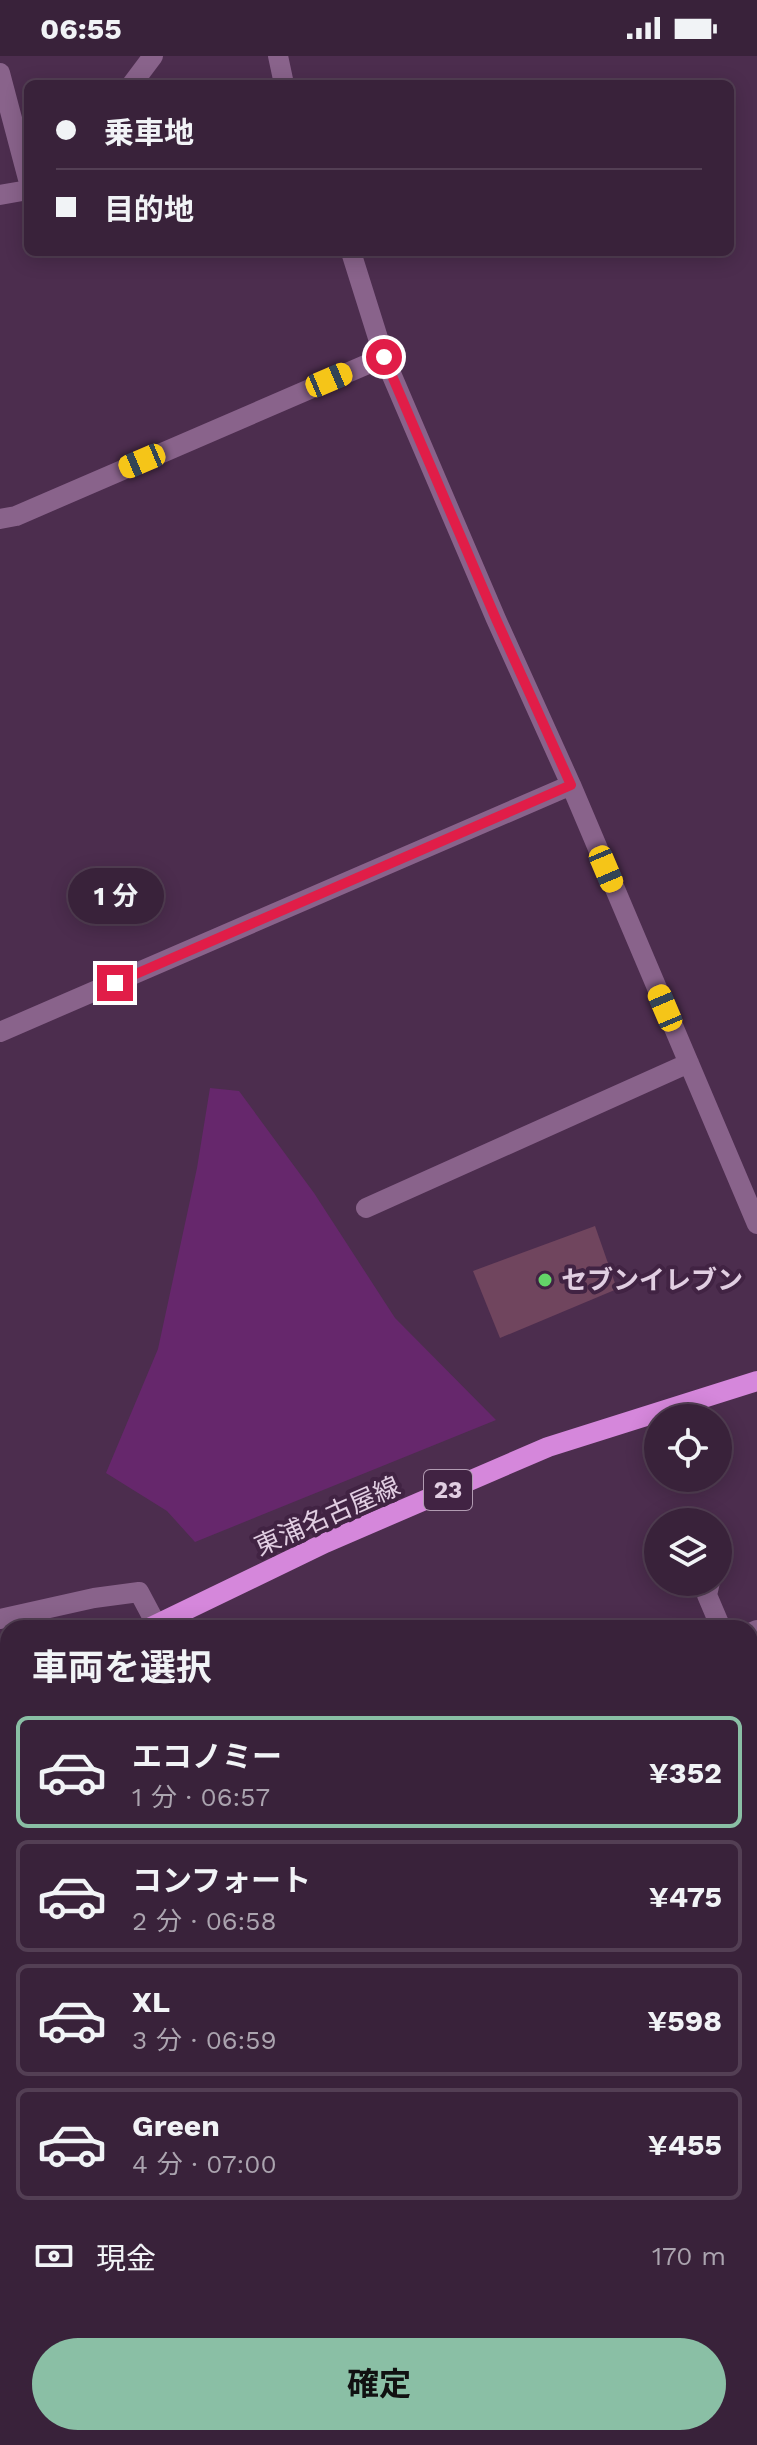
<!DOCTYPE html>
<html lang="ja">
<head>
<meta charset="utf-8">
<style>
  :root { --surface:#39223a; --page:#402a42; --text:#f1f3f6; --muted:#aba4af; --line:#533f54; --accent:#8abfa5 }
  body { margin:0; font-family:"Work Sans","Noto Sans JP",sans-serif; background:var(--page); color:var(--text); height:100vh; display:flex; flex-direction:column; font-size:30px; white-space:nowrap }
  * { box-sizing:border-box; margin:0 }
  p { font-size:26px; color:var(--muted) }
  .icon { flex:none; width:44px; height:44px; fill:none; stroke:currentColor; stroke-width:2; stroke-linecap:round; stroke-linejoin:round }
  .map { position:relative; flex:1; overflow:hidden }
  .sheet { position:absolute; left:0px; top:1564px; width:758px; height:826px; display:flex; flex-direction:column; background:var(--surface); border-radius:24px 24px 0 0; box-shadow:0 4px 20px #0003,0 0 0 2px var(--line) }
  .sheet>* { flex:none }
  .hud { position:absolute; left:24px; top:24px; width:710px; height:176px; border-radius:12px; box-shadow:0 4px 20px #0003,0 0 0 2px var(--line); display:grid; align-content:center; height:176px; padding:0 32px; background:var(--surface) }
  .tools { position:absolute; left:644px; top:1348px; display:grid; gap:16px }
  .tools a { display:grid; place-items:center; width:88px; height:88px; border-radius:50%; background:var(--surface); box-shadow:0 4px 20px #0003,0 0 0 2px var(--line); font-size:40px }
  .end { position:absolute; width:36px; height:36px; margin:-18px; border:10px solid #e11d48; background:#fff; box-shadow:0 0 0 4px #fff }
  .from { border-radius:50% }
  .bubble { position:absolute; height:56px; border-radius:28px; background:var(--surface); box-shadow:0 4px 20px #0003,0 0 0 2px var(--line); font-size:26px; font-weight:700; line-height:56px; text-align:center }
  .car { position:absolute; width:24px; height:48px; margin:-24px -12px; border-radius:10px; box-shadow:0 0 6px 2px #0007; background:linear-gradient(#f5c518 24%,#345 0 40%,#f5c518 0 76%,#345 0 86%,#f5c518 0) }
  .hud b { display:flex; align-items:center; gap:28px; height:76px; font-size:30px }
  .hud b+b { border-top:2px solid var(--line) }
  .hud i { width:20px; height:20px; background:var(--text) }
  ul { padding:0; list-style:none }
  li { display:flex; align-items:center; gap:24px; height:112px; margin:0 16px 12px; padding:0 16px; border:4px solid var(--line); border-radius:12px }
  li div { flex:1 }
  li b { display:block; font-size:30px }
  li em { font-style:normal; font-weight:700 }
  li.current { border-color:var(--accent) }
  li>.icon { width:72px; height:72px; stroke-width:1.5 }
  h2 { padding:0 32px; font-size:36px; line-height:96px }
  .pay { display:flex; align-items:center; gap:20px; height:88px; padding:0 32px; font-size:30px }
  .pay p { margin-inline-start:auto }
  .primary-button { display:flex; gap:16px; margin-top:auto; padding:16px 32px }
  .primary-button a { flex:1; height:92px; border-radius:48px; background:var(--accent); color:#111; font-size:32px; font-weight:700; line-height:92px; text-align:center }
  .status { display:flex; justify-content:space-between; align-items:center; height:56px; padding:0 40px; background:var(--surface); direction:ltr }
  .status svg { height:22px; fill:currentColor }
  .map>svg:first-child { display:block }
</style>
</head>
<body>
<div class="status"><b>06:55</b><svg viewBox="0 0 49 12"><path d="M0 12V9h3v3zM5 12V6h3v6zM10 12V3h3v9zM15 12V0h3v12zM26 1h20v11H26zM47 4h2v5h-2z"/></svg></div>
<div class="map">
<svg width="757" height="2389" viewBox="0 0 757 2389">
  <rect width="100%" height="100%" fill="#4c2d4e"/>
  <path fill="#66276c" d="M210 1032 239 1035 314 1137 395 1262 496 1364 195 1486 167 1455 106 1417 158 1293 197 1112Z
    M339 2382H467L458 2389H342Z"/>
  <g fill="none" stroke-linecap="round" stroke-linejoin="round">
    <path stroke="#010673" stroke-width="68" d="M747 2389 757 2382"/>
  </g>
  <path fill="#70455e" d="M595 1170 617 1233 500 1282 473 1215Z"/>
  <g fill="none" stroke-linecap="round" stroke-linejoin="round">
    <path stroke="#89638b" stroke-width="20" d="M278 0 284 28
      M0 17 28 123
      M132 28 153 0
      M0 139 28 134
      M351 196 384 301 496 563 571 729 757 1168
      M0 463 16 460 384 301
      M0 976 571 729
      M366 1152 689 1007
      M710 1526 707 1539 721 1572
      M0 1563 94 1542 139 1536 156 1568
      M750 1577 757 1574
      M0 1666 8 1685
      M750 1746 757 1762
      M0 1771 4 1764 8 1744
      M0 2038 8 2028
      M0 2192 8 2210
      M750 2205 757 2200
      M750 2282 757 2298
      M750 2352 757 2347
      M83 2382 86 2389
      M314 2382 317 2389
      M487 2389 497 2382
      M697 2389 707 2382"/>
    <path stroke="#d587db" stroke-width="20" d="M149 1572 325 1487 548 1391 757 1325
      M0 1660 8 1655"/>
  </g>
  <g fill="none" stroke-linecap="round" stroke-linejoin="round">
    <path stroke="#e11d48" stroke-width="10" d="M115 927 571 729 496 563 384 301"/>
  </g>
  <circle fill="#63d468" stroke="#412343" stroke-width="3" cx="545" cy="1224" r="8"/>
  <g text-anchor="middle" stroke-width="8" stroke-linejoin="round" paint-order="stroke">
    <rect fill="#412343" stroke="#b19bb2" stroke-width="2" x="424" y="1414" width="48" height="40" rx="6"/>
    <g font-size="24" font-weight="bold" fill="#e1cee2">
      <text x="448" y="1442">23</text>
    </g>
    <g font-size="26" font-weight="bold" fill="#e1cee2" stroke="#412343" text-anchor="start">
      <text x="561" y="1233">セブンイレブン</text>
    </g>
    <g font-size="26" fill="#e1cee2" stroke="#412343">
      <text transform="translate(327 1460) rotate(-24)" y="9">東浦名古屋線</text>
    </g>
  </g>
</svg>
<div class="tools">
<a><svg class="icon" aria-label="locate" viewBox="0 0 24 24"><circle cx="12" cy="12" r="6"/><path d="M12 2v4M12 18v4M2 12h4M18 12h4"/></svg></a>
<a><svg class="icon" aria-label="layers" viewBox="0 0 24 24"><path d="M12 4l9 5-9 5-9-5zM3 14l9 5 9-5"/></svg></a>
</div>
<i class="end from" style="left:384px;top:301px"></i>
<i class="end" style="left:115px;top:927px"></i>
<div class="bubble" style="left:68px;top:812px;width:96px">1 分</div>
<i class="car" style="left:329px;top:324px;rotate:67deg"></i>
<i class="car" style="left:142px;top:405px;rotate:247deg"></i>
<i class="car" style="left:606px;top:813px;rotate:157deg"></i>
<i class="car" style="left:665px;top:952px;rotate:337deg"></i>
<div class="hud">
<b><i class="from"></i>乗車地</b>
<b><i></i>目的地</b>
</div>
<section class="sheet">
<h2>車両を選択</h2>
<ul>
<li class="current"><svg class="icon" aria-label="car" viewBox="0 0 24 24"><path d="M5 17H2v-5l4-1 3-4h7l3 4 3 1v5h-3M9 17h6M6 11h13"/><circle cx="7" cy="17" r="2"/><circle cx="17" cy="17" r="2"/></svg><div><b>エコノミー</b><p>1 分 · 06:57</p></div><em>¥352</em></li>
<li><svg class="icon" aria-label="car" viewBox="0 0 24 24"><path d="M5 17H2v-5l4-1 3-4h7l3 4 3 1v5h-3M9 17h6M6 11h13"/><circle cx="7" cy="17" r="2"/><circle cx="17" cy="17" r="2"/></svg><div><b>コンフォート</b><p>2 分 · 06:58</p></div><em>¥475</em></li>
<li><svg class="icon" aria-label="car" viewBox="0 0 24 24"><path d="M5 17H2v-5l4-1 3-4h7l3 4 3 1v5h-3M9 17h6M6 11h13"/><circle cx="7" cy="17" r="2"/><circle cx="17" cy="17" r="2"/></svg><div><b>XL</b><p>3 分 · 06:59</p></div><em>¥598</em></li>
<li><svg class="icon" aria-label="car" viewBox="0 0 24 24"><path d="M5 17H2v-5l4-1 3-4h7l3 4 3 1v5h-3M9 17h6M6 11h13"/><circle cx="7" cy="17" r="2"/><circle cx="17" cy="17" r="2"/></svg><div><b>Green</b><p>4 分 · 07:00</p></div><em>¥455</em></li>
</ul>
<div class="pay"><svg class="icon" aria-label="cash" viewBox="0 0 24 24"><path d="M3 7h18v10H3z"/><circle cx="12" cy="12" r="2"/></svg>現金<p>170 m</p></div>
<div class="primary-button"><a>確定</a></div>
</section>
</div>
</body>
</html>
